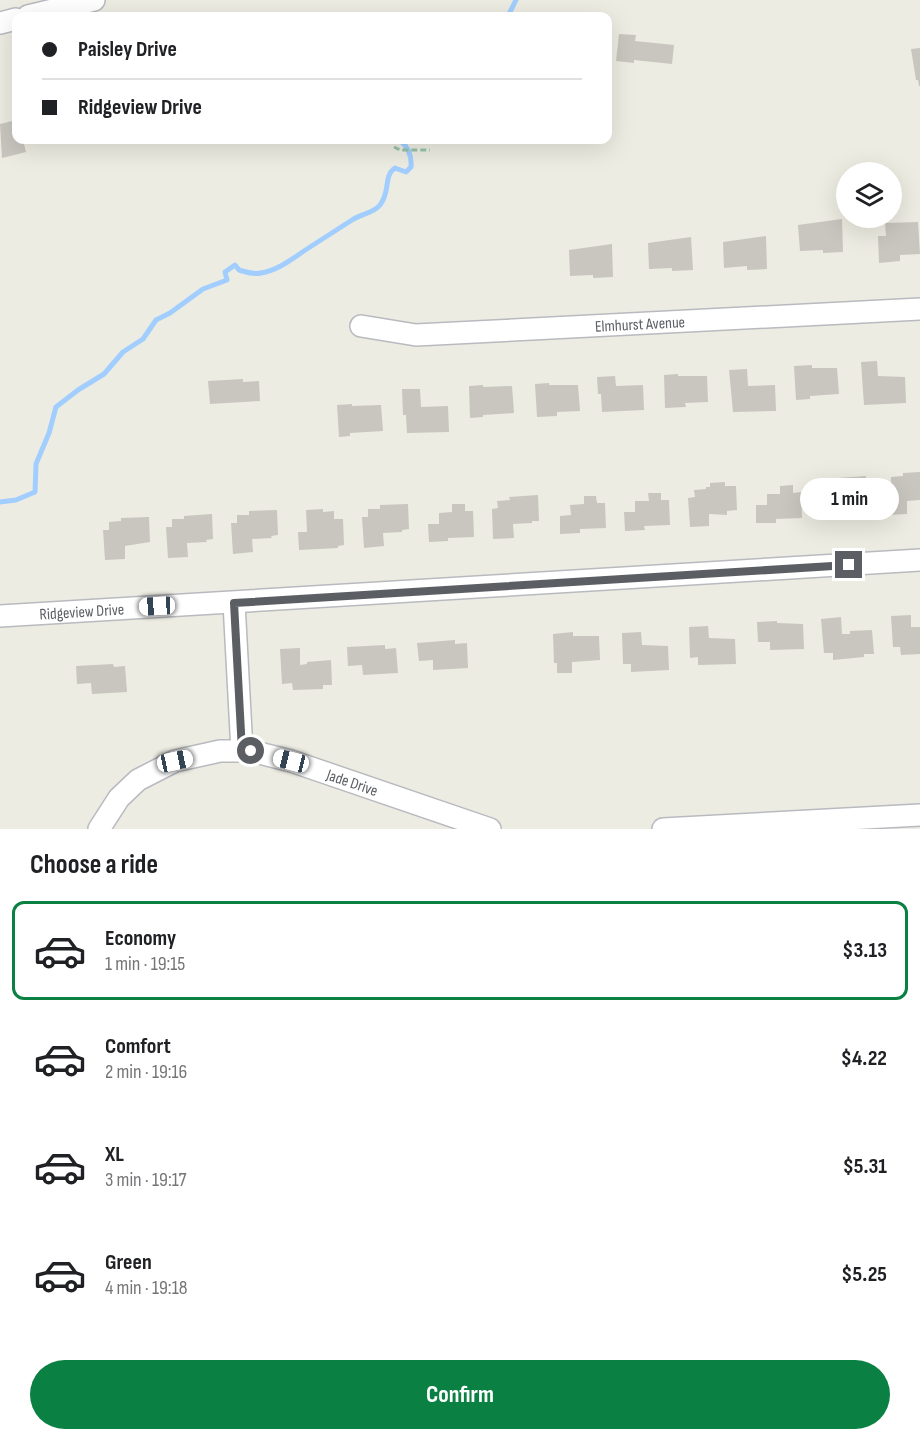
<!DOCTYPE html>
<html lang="en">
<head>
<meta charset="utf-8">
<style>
  :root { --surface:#fff; --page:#f6f6f6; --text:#202124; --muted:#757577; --line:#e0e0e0; --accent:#0b8043 }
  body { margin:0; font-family:"Sofia Sans Condensed",sans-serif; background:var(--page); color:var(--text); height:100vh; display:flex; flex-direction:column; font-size:22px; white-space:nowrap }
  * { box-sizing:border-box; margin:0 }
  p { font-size:20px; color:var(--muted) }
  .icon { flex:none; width:33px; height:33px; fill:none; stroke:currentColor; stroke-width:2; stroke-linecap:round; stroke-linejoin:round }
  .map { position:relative; height:829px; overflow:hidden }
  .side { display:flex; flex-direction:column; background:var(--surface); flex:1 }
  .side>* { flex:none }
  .banner { position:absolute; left:12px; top:12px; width:600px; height:132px; border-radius:12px; box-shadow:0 6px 24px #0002; display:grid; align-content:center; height:132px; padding:0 30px; background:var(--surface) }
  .tools { position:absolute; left:836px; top:162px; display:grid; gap:12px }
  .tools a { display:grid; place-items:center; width:66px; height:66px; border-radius:50%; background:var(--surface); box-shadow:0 6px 24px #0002; font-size:30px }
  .end { position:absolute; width:27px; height:27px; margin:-14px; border:8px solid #5b5e63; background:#fff; box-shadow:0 0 0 3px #fff }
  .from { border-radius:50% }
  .bubble { position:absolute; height:42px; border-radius:21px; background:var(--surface); box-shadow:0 6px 24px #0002; font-size:20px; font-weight:700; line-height:42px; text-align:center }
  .car { position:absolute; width:18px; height:36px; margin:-18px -9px; border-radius:8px; box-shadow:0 0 4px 2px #0007; background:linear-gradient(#fff 24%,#345 0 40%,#fff 0 76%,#345 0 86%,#fff 0) }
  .banner b { display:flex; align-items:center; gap:21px; height:57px; font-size:22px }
  .banner b+b { border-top:2px solid var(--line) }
  .banner i { width:15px; height:15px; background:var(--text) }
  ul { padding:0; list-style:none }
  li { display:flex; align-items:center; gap:18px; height:99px; margin:0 12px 9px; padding:0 18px; border:3px solid transparent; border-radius:12px }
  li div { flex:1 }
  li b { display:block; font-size:22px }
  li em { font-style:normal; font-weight:700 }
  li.on { border-color:var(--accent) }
  li>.icon { width:54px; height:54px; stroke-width:1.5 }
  h2 { padding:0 30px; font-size:27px; line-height:72px }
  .primary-button { display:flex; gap:12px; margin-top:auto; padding:12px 30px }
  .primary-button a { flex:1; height:69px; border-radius:36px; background:var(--accent); color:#fff; font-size:24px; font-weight:700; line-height:69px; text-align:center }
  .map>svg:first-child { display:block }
</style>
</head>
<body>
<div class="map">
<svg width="920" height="829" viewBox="0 0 920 829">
  <rect width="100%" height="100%" fill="#edece2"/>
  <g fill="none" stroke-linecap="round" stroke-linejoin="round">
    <path stroke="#a1ceff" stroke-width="5" d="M508 16 516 0
      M0 502 16 500 35 492 36 464 49 433 56 407 78 390 104 374 123 352 143 339 156 320 170 313 203 289 227 280 225 272 235 265 239 270C246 272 253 275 261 273 280 270 294 257 310 247 324 238 338 229 352 220 361 214 374 213 380 205 391 191 383 176 395 168L406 172 411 167C412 156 408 147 400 140"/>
  </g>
  <path fill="#c8c6bf" d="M619 34 636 35 635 41 674 45 672 64 634 60V63L616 61Z
    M920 48V86H919L918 80H916L911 49Z
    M16 120V140H23L26 152 2 158 0 124Z
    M842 219 843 252 823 253V250L800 251 798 225Z
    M918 222 920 254 900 255V261L879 263 878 236H886L885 223Z
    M766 236 767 269 747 270V266L724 268 723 242Z
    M691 237 693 270 672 271V268L649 269 648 243Z
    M612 244 613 277 593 278V275L570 276 569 250Z
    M877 361 878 376 905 377 906 403 864 405 861 362Z
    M812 365V368H837L839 394 810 396V399L796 400 794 366Z
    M747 369 748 386 775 385 776 411 733 412 729 370Z
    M678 374V376H707L708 402 685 403 686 407 665 408 664 375Z
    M615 376 616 386 643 385 644 410 602 412 601 394H598L597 377Z
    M243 379V382L259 381 260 401 210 404 208 381Z
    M549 383V385H578L580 411 557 412V416L537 417 535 384Z
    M483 385V387L512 386 514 413 483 415V417L470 418 469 386Z
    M402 389H420L421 407 448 406 449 432 407 433 406 415H403Z
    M352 404V406L381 405 383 431 350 433V436L339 437 337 405Z
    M920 472V500L907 501V514L887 515 886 485 891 484V477L903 476V473Z
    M866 476 867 502 841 505 842 519 822 520 820 489H826V482L838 481V478Z
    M725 482V486H736L737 510 727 511V515L709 514V526L690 527 688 498 695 497 694 490 706 489V487H710V483Z
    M793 485V493L801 492 802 518 776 519V523H756V505H767V494H780V486Z
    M648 493H661V500H669L670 525 644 526 645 530 625 531 624 512H635V501H649Z
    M538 495 539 521H532V523L513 524 514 538 493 539 492 509 498 508 497 501 510 500 509 497Z
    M584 496H596L597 503H605L606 528 580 529V533L560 534V516L571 515 570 505 584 504Z
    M408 504 409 529 402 530V532L383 533 384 546 364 548 362 517H368V509H380V505Z
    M452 504H465V511H473L474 537 448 538V541L429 542 428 524H439V513L452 512Z
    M323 509V512L334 511V519H343L344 545 338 546V548L299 550 298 532H307L306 510Z
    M277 510 278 535 271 536 272 538 252 539 253 552 233 554 231 523H237V515H249V511Z
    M212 514 213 539 206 540 207 542 187 543 188 557 168 558 166 527H172V519H184V516Z
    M149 517 150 542 125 546V559L105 560 103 530H109V522L121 521V518Z
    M911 615V627H920V654L901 655 900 647H893L891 616Z
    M841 617 842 634H850V631L872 630 874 654H864V657L833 660V653H824L821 619Z
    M777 621V623L803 624 804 649 770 650V642H758L757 622Z
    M708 626 709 638 735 639 736 664 698 665V657L690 658 689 627Z
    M573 632V636H599L600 660 572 662V673H557V663H554L553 634Z
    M641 632 642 645 668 646 669 670 631 672V664H623L622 633Z
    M455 640V644L467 643 468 668 433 670V660L419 661 417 643Z
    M385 645V649L396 648 398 673 363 675 362 665 348 666 347 647Z
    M300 648V665L307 664V662L331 660 332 685H323V689L293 690 292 683 282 684 280 649Z
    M113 664 114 667 125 666 127 692 92 694 91 683 77 684 76 666Z"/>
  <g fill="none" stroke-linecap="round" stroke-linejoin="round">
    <defs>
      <g id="minor">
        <path d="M28 16 94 0"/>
        <path d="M0 23 16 19"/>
        <path id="s1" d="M361 326 416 335 920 309"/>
        <path d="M234 603 242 751"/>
        <path id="s2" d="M0 616 920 560"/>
        <path id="s3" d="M99 829 119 798 138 780 175 761 220 751H251L291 761 490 829"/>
        <path d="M663 829 920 815"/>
      </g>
    </defs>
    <use href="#minor" stroke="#b8babf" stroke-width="24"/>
    <path stroke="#97c4a7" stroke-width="3" stroke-dasharray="6 3" stroke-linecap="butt" d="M394 147 400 150H430"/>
    <use href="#minor" stroke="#fff" stroke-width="21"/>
  </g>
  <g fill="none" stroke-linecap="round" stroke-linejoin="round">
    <path stroke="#5b5e63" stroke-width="8" d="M251 751H242L234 603 849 565"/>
  </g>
  <g text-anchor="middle" stroke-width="4.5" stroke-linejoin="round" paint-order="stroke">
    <g font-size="16" fill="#5b5e63" stroke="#fff">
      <text dy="6" stroke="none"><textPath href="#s1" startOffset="280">Elmhurst Avenue</textPath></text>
      <text dy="6" stroke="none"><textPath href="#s2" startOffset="82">Ridgeview Drive</textPath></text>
      <text dy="6" stroke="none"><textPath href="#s3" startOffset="288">Jade Drive</textPath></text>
    </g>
  </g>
</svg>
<div class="tools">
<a><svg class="icon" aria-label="layers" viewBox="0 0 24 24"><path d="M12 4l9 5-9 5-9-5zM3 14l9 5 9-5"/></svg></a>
</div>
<i class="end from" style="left:251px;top:751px"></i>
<i class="end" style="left:849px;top:565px"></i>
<div class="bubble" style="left:800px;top:478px;width:99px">1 min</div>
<i class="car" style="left:157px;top:606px;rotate:267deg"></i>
<i class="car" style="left:175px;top:761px;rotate:78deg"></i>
<i class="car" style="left:291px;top:761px;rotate:284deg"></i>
<div class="banner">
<b><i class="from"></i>Paisley Drive</b>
<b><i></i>Ridgeview Drive</b>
</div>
</div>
<section class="side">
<h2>Choose a ride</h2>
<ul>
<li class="on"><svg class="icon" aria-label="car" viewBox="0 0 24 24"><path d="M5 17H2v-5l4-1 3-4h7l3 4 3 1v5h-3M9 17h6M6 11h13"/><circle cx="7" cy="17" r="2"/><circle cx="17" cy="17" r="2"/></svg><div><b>Economy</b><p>1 min · 19:15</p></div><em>$3.13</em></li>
<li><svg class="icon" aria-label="car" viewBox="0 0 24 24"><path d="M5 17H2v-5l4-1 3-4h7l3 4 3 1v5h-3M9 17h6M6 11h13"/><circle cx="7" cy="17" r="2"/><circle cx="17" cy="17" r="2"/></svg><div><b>Comfort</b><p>2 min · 19:16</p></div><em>$4.22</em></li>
<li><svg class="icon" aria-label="car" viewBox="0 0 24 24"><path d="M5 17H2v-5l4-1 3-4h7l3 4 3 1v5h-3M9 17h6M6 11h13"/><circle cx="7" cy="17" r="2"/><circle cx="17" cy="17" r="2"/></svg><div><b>XL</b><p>3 min · 19:17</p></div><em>$5.31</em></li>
<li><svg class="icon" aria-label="car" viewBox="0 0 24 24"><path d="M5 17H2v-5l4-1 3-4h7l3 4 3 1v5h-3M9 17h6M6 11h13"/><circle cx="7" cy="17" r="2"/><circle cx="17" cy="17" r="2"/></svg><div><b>Green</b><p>4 min · 19:18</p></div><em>$5.25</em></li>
</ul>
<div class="primary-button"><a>Confirm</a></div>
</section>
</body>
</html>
